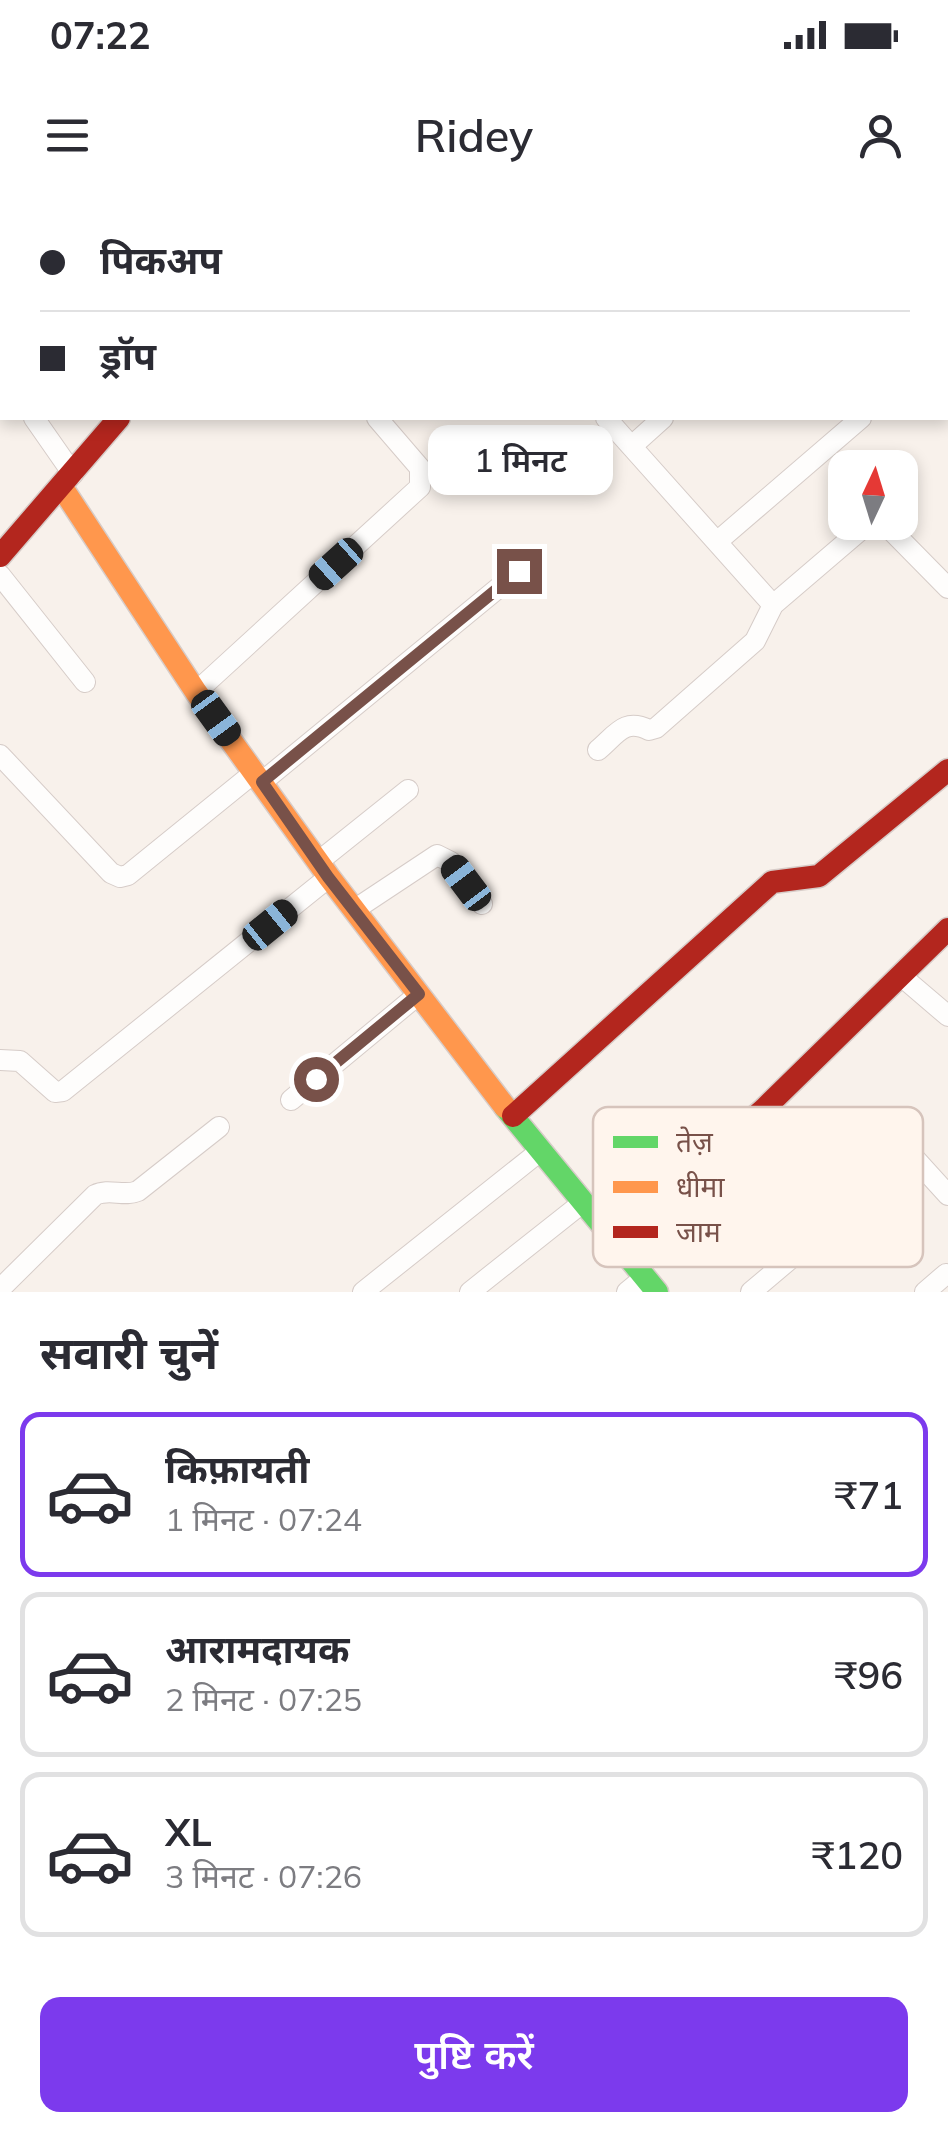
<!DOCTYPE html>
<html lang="hi">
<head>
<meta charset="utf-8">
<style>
  :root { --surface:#fff; --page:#f7f7f7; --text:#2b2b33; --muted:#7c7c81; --line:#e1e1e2; --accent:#7c3aed }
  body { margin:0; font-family:Mulish,"Noto Sans Devanagari",sans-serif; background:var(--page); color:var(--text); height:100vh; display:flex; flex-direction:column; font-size:38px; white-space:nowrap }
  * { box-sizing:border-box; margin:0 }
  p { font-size:32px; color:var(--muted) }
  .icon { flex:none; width:55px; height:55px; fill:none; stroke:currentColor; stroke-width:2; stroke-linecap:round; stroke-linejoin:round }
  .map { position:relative; height:1092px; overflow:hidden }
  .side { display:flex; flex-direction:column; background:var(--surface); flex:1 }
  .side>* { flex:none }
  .banner { position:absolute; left:0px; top:0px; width:950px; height:220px; box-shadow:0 5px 15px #0003; display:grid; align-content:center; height:220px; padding:0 40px; background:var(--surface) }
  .needle { width:65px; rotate:4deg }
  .fabs { position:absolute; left:828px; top:250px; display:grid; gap:20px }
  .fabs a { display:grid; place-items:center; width:90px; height:90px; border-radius:20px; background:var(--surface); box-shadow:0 5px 15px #0003; font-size:50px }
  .end { position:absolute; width:45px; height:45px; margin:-22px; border:12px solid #785149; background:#fff; box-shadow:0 0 0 5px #fff }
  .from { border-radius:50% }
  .bubble { position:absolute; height:70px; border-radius:20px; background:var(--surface); box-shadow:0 5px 15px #0003; font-size:32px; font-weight:600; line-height:70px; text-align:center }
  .car { position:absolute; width:30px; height:60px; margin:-30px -15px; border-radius:12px; box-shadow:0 0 8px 2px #0007; background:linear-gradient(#222 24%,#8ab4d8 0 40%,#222 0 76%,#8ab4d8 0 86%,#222 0) }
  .banner b { display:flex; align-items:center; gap:35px; height:95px; font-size:38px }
  .banner b+b { border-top:2px solid var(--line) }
  .banner i { width:25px; height:25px; background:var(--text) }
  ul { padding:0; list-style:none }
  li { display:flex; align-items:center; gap:30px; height:165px; margin:0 20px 15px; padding:0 20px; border:5px solid var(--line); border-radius:20px }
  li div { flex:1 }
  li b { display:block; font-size:38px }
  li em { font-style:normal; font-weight:600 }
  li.active { border-color:var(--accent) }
  li>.icon { width:90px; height:90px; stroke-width:1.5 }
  h2 { padding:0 40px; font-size:45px; line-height:120px }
  .action { display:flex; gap:20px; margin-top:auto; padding:20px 40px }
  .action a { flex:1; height:115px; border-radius:20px; background:var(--accent); color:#fff; font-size:40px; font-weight:600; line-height:115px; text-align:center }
  .status { display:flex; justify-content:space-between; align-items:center; height:70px; padding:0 50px; background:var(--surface); direction:ltr }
  .status svg { height:28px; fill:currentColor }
  header { display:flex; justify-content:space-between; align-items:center; height:130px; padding:0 40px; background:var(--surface); font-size:45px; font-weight:600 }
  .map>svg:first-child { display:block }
</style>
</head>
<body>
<div class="status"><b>07:22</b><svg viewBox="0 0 49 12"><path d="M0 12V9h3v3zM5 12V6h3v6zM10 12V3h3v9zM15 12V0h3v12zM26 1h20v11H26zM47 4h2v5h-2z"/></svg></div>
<header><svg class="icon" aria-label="menu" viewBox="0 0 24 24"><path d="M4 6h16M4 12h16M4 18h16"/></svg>Ridey<svg class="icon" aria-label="person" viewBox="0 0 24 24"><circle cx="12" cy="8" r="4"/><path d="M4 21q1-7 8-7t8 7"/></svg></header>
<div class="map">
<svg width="948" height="1092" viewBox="0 0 948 1092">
  <rect width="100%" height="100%" fill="#f8f1eb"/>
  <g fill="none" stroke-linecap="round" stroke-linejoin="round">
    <defs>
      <path id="street" d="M390 0 392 2
        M113 2 116 0
        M659 2 661 0
        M0 94 2 92
        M0 168 2 172
        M34 218 73 274
        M606 218 773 405 870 322
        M633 245 663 218
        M883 322 948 388
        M718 341 861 218
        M0 375 85 482
        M196 492 420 287V268L377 218
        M598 550C617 534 624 518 649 530L656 528 755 441 773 405
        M0 555 111 673 120 677 128 675 255 572
        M262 582 519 371
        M318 662 408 590
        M354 710 437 655 451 662 482 704
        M900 775 948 816
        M0 860 20 861 55 892 63 891 329 677
        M291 900 419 794
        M907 950 948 995
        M0 1089 95 995C109 988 124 997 138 991L219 927
        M363 1092 539 952
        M470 1092 581 1004
        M627 1092 644 1078
        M751 1092 861 999
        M925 1092 946 1074"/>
      <path id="fast" d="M505 907 657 1092"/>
      <path id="slow" d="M61 286 196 492 329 677 505 907"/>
      <path id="jam" d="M294 2 296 0
        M0 356 119 218
        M513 916 772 682 819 676 948 570
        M614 1039 764 909 948 729"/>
    </defs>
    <use href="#street" stroke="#d6ccc8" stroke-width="22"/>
    <use href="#fast" stroke="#d7ccc8" stroke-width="25"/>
    <use href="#slow" stroke="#d7ccc8" stroke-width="25"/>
    <use href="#jam" stroke="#d7ccc8" stroke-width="25"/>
    <use href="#street" stroke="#fefdfc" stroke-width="20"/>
    <use href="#fast" stroke="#63d668" stroke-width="22"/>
    <use href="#slow" stroke="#ff974d" stroke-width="22"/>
    <use href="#jam" stroke="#b3261e" stroke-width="22"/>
  </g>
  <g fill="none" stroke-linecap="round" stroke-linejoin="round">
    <path stroke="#785149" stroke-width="12" d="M316 879 419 794 328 677 262 582 519 371"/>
  </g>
  <rect x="593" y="907" width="330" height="160" rx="15" fill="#fff5ed" stroke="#d6c4bc" stroke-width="2.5"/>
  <rect x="613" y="936" width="45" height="12" fill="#63d668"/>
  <rect x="613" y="981" width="45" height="12" fill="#ff974d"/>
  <rect x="613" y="1026" width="45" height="12" fill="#b3261e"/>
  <g font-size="28" fill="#785149">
    <text x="676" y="952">तेज़</text>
    <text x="676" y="997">धीमा</text>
    <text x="676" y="1042">जाम</text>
  </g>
</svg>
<div class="fabs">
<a><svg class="needle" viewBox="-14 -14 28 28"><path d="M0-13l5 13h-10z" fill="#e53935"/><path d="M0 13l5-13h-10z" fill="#7c7c81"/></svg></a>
</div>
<i class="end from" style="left:316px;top:879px"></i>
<i class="end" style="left:519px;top:371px"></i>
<div class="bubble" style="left:428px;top:225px;width:185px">1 मिनट</div>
<i class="car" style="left:336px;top:364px;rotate:228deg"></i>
<i class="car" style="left:216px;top:518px;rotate:144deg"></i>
<i class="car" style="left:466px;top:683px;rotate:323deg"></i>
<i class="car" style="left:270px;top:725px;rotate:51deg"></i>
<div class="banner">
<b><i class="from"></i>पिकअप</b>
<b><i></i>ड्रॉप</b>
</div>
</div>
<section class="side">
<h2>सवारी चुनें</h2>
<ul>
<li class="active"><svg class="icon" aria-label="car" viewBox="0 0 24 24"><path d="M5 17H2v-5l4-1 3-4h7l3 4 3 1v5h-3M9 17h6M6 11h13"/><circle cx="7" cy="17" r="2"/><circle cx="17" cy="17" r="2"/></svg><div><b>किफ़ायती</b><p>1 मिनट · 07:24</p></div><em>₹71</em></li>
<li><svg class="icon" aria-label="car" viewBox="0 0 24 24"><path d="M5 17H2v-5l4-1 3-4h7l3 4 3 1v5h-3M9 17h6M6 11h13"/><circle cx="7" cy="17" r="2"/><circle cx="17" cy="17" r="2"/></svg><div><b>आरामदायक</b><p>2 मिनट · 07:25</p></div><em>₹96</em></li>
<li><svg class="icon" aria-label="car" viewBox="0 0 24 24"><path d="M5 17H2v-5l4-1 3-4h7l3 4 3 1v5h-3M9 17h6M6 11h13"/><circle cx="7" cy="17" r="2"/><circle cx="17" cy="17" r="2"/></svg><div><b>XL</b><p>3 मिनट · 07:26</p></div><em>₹120</em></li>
</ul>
<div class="action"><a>पुष्टि करें</a></div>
</section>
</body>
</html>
